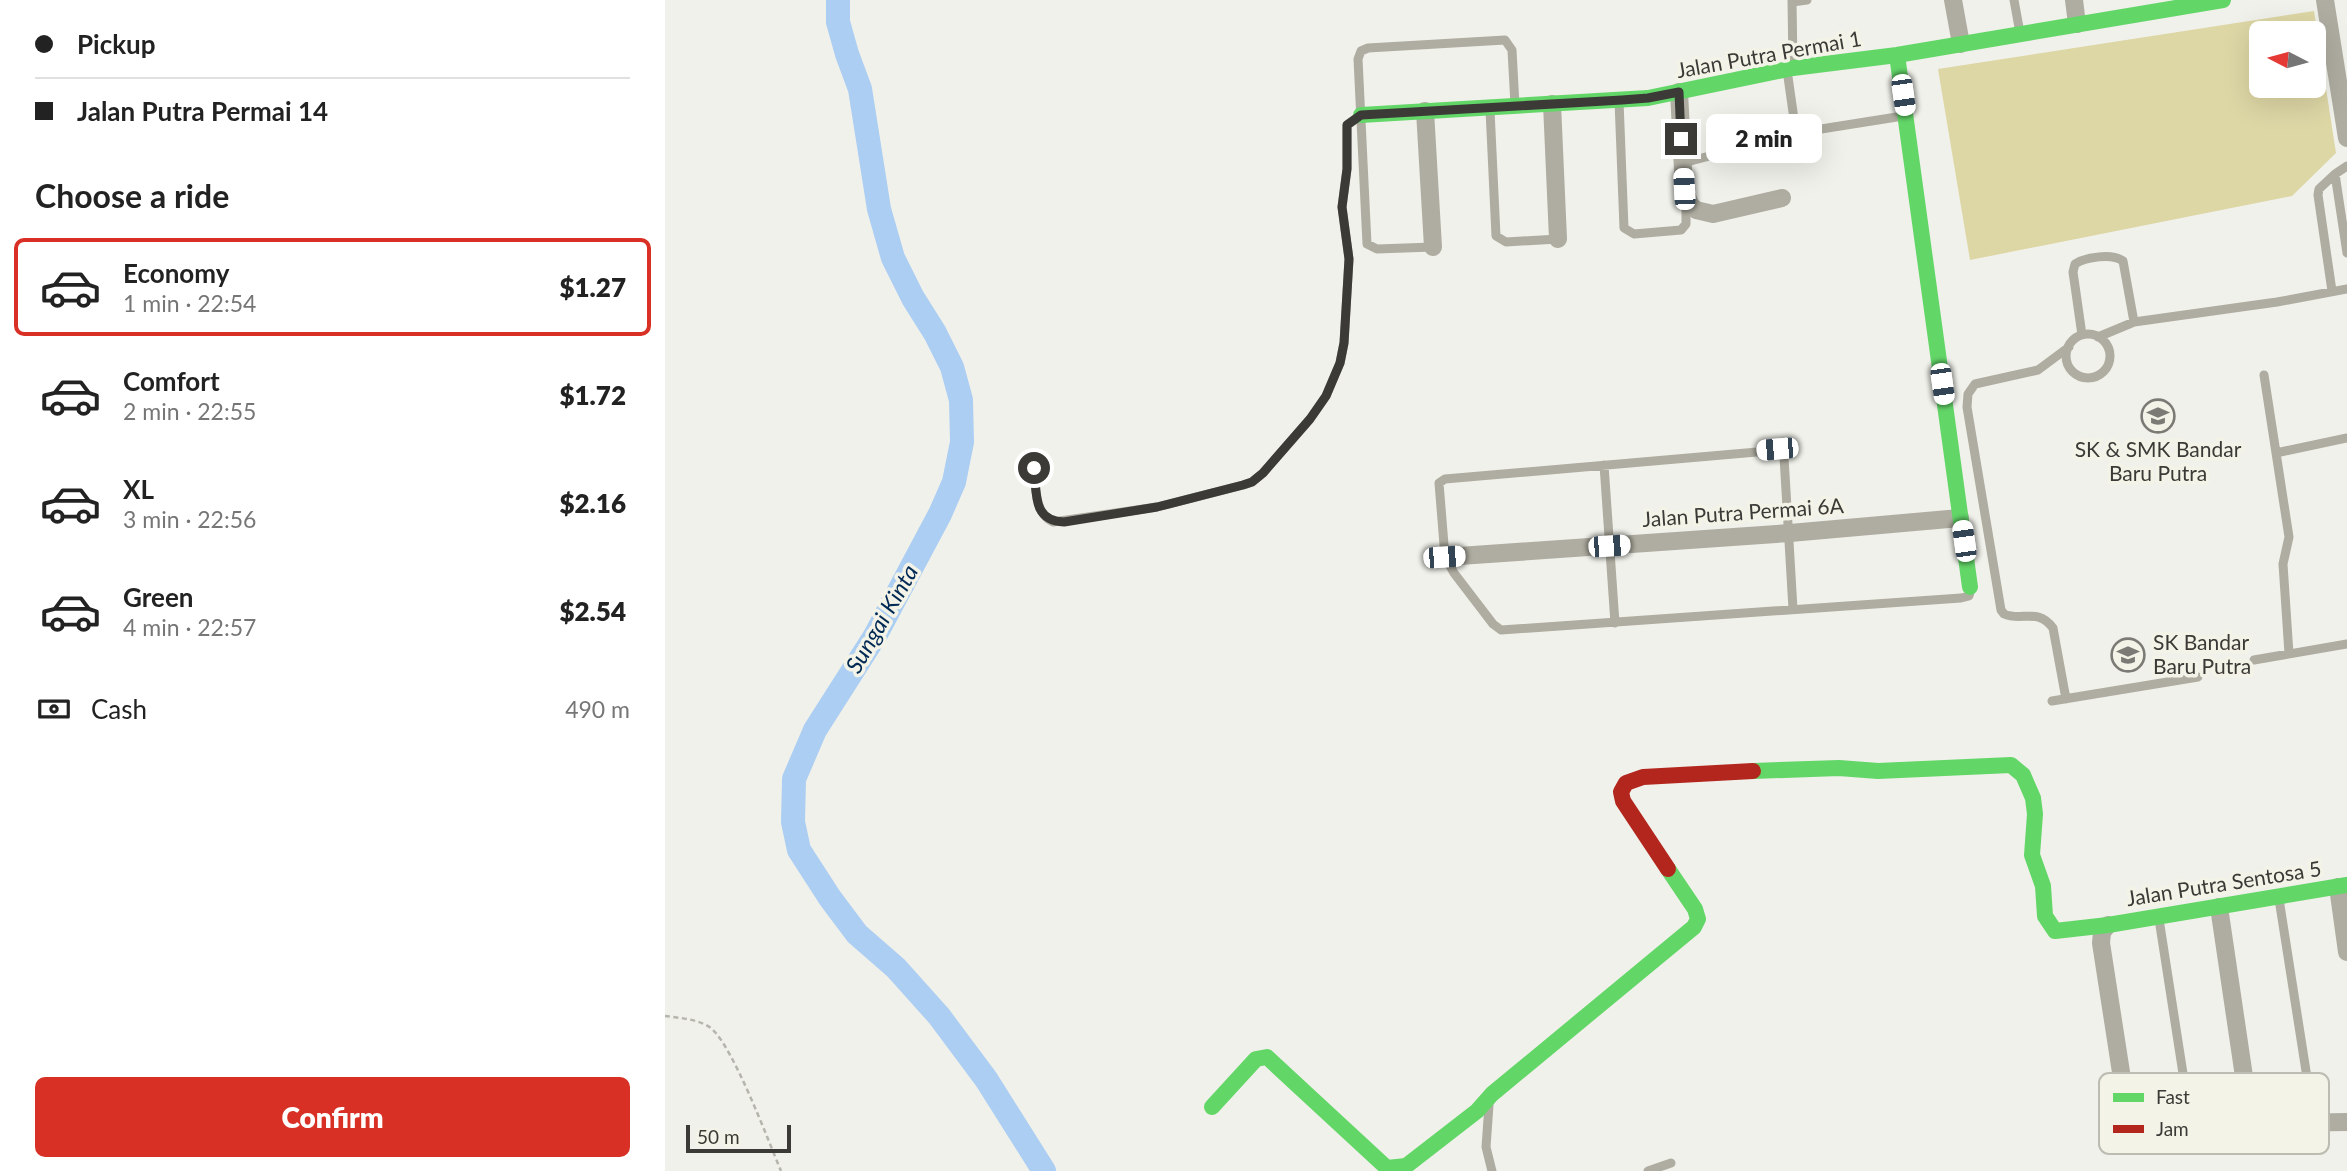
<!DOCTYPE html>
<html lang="en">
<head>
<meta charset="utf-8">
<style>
  :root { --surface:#fff; --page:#f6f6f6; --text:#222; --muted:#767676; --line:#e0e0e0; --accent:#d93025 }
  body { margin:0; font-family:Lato,sans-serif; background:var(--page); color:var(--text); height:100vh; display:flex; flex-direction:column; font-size:26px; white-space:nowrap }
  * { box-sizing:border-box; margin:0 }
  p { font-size:23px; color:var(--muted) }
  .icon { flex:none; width:38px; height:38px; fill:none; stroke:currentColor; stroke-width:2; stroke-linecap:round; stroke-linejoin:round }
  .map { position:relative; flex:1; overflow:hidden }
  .panel { display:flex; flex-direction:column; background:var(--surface); width:665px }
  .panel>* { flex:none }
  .guide { display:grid; align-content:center; height:154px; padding:0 35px; background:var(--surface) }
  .needle { width:46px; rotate:276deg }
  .buttons { position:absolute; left:1584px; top:21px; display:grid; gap:14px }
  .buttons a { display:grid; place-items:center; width:77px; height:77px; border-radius:10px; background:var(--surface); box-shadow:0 7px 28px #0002; font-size:35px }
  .scale { position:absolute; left:21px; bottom:18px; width:105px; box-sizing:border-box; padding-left:7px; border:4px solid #3b3a36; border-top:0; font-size:19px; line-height:24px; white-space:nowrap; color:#3b3a36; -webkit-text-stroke:5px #f4f3e8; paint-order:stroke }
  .end { position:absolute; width:32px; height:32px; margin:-16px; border:9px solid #3b3a36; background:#fff; box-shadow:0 0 0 4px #fff }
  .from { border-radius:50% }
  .bubble { position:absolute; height:49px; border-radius:10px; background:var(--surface); box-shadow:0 7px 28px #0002; font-size:23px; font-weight:800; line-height:49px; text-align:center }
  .car { position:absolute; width:21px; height:42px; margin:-21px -10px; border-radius:9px; box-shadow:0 0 5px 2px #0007; background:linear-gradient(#fff 24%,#345 0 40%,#fff 0 76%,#345 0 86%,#fff 0) }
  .guide b { display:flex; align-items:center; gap:24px; height:66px; font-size:26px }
  .guide b+b { border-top:2px solid var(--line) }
  .guide i { width:18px; height:18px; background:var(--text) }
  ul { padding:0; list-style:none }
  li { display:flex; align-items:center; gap:21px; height:98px; margin:0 14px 10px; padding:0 21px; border:4px solid transparent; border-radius:10px }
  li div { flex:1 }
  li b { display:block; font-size:26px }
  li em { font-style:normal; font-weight:800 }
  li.active { border-color:var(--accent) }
  li>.icon { width:63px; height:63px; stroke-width:1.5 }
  h2 { padding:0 35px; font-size:32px; line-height:84px }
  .pay { display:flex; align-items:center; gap:18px; height:77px; padding:0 35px; font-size:26px }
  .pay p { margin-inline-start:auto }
  .action { display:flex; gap:14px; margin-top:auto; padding:14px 35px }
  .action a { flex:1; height:80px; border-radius:10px; background:var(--accent); color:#fff; font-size:28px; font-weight:800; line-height:80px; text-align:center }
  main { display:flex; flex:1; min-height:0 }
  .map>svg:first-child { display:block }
</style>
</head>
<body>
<main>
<section class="panel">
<div class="guide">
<b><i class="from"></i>Pickup</b>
<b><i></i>Jalan Putra Permai 14</b>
</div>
<h2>Choose a ride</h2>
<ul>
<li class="active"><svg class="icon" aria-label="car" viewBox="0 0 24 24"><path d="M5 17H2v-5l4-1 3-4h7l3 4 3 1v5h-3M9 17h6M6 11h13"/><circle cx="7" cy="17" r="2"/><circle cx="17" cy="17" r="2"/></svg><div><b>Economy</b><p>1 min · 22:54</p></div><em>$1.27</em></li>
<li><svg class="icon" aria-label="car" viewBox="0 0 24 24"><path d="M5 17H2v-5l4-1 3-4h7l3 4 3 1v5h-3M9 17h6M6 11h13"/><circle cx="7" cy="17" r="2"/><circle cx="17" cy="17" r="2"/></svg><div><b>Comfort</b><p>2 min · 22:55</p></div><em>$1.72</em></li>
<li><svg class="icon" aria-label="car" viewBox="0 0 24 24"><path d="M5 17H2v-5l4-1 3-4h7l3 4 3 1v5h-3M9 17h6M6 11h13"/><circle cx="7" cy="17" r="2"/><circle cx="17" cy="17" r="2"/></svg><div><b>XL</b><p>3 min · 22:56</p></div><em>$2.16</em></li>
<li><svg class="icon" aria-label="car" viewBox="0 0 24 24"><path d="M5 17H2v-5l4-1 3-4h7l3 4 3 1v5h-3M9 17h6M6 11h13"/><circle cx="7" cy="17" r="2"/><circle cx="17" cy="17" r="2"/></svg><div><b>Green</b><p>4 min · 22:57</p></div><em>$2.54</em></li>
</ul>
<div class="pay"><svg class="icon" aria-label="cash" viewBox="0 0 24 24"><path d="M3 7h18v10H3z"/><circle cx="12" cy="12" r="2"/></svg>Cash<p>490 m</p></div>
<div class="action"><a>Confirm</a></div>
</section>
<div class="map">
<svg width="1682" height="1171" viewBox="0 0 1682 1171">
  <rect width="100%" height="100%" fill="#f1f1eb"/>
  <path fill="#ddd6a5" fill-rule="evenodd" d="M1649 11 1671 153 1627 196 1305 260 1273 69ZM1596 33H1648V86H1596Z"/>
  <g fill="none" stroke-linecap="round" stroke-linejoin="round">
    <path stroke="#accef2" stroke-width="24" d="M173 0V22L182 54 195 89 214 209 228 258 248 298 270 333 287 367 296 400 297 442 289 482 275 514 210 636 150 730 129 779 128 822 134 850 165 898 192 934 231 968 274 1016 321 1079 379 1171"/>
    <path stroke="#b6b5ac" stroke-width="2.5" stroke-dasharray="5 3.5" stroke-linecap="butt" d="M0 1016C15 1018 35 1019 47 1029 69 1049 103 1140 116 1171"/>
    <path stroke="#afada1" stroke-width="9" d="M1127 0 1128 66
      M1349 0 1355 33
      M1127 2 1142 0
      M1122 70 1131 133
      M954 101 959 228 969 234 1016 230 1021 224V202
      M825 110 831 236 841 242 893 239
      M1018 163 1131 133 1238 116
      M1682 166 1670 174 1682 253
      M768 247 712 249 702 244 693 59 696 51 703 48 840 40 847 50 850 105
      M1667 291 1653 195 1654 189 1670 174
      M1401 356a22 22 0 1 1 44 0a22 22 0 1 1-44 0Z
      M1417 335 1408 272 1410 264C1421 257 1447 253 1458 261L1469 322
      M1433 337 1469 322 1612 302 1682 289
      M1599 375 1624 537 1618 564 1624 654
      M1611 453 1682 438
      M939 465 950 623
      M369 468C371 487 369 513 388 522L492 507 578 485 587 482 598 473 645 419 661 396 675 363 679 343 684 259 677 207 682 169V125L695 116
      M1128 609 1119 457 1116 450 780 479 774 483 780 557 789 573 828 624 836 630 1296 598 1304 596 1305 592
      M1589 660 1682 644
      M1401 699 1388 628C1372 607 1357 622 1339 614L1336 610 1302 407 1303 394 1310 384 1373 370 1404 347
      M1387 701 1533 677
      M1614 899 1649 1122
      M1494 919 1526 1125
      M824 1105 821 1147 827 1171
      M983 1171 1006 1163"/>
    <path stroke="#afada1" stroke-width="18" d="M1288 0 1296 44
      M1409 0 1412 24
      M1660 0 1682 138
      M1014 92 1019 189 1025 204 1031 210 1048 214 1117 198
      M887 104 893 239
      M760 111 768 247
      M780 557 1125 533 1295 518
      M1673 887 1682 952
      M1554 907 1586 1124
      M1443 925 1437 932 1436 943 1462 1111 1467 1121 1478 1125 1682 1122"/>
    <path stroke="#63d668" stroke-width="16" d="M1232 55 1305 587
      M696 115 983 98 1128 68 1232 55 1558 0
      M1088 771 1174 768 1213 771 1346 765 1358 775 1368 798 1370 814 1367 855 1378 886 1380 916 1390 931 1443 925 1682 885
      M547 1107 591 1059 602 1057 722 1168 741 1166 812 1111 827 1094 1029 927 1033 919 1030 909 1003 869"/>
    <path stroke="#b3261e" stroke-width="16" d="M1003 869 958 801 956 792 961 783 978 777 1088 771"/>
  </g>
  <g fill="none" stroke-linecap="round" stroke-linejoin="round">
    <path stroke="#3b3a36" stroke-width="9" d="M369 468C372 493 367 521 399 522L492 507 578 485 587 482 598 473 645 419 661 396 675 363 679 343 684 259 677 207 682 169V125L696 115 957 100 983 98 1014 92 1016 139"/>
  </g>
  <defs>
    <symbol id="school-ring" viewBox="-11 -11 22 22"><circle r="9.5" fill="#f4f3e8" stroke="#7b7a75" stroke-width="1.5"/><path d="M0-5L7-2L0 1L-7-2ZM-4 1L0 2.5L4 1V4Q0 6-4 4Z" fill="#7b7a75"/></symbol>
  </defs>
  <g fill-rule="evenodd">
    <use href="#school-ring" x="1474" y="397" width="38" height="38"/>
    <use href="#school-ring" x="1444" y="636" width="38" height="38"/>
  </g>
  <g text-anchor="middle" stroke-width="7" stroke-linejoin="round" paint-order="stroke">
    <g font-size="21" fill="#3b3a36" stroke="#f4f3e8">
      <text transform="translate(1104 55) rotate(-10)" y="7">Jalan Putra Permai 1</text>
      <text transform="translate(1078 513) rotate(-4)" y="7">Jalan Putra Permai 6A</text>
      <text transform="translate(1559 884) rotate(-9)" y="7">Jalan Putra Sentosa 5</text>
    </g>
    <g font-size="21" fill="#3b3a36" stroke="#f4f3e8">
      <text x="1493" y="457">SK &amp; SMK Bandar<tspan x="1493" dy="24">Baru Putra</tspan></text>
      <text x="1488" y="650" text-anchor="start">SK Bandar<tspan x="1488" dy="24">Baru Putra</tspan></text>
    </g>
    <g font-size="23" font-style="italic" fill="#002953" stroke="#f4f3e8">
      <text transform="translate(217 619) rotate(-60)" y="8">Sungai Kinta</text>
    </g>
  </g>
  <rect x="1434" y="1073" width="230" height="81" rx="10" fill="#f4f3e8" stroke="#bcbcb3" stroke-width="2"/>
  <rect x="1448" y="1093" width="31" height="9" fill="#63d668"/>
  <rect x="1448" y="1125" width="31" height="8" fill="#b3261e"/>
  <g font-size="19" fill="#3b3a36">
    <text x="1491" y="1104">Fast</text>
    <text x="1491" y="1136">Jam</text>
  </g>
</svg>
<div class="buttons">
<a><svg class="needle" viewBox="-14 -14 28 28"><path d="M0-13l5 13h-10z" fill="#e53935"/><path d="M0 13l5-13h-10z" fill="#767676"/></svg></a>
</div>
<div class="scale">50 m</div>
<i class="end from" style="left:369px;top:468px"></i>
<i class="end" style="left:1016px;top:139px"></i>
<div class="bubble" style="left:1041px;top:114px;width:116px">2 min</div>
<i class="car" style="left:1238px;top:95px;rotate:172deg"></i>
<i class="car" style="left:1019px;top:189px;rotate:357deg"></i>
<i class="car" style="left:1277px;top:384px;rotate:172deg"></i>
<i class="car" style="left:1112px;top:449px;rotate:265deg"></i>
<i class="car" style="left:1299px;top:541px;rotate:352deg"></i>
<i class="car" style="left:944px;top:546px;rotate:86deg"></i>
<i class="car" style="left:779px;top:557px;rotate:86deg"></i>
</div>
</main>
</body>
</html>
